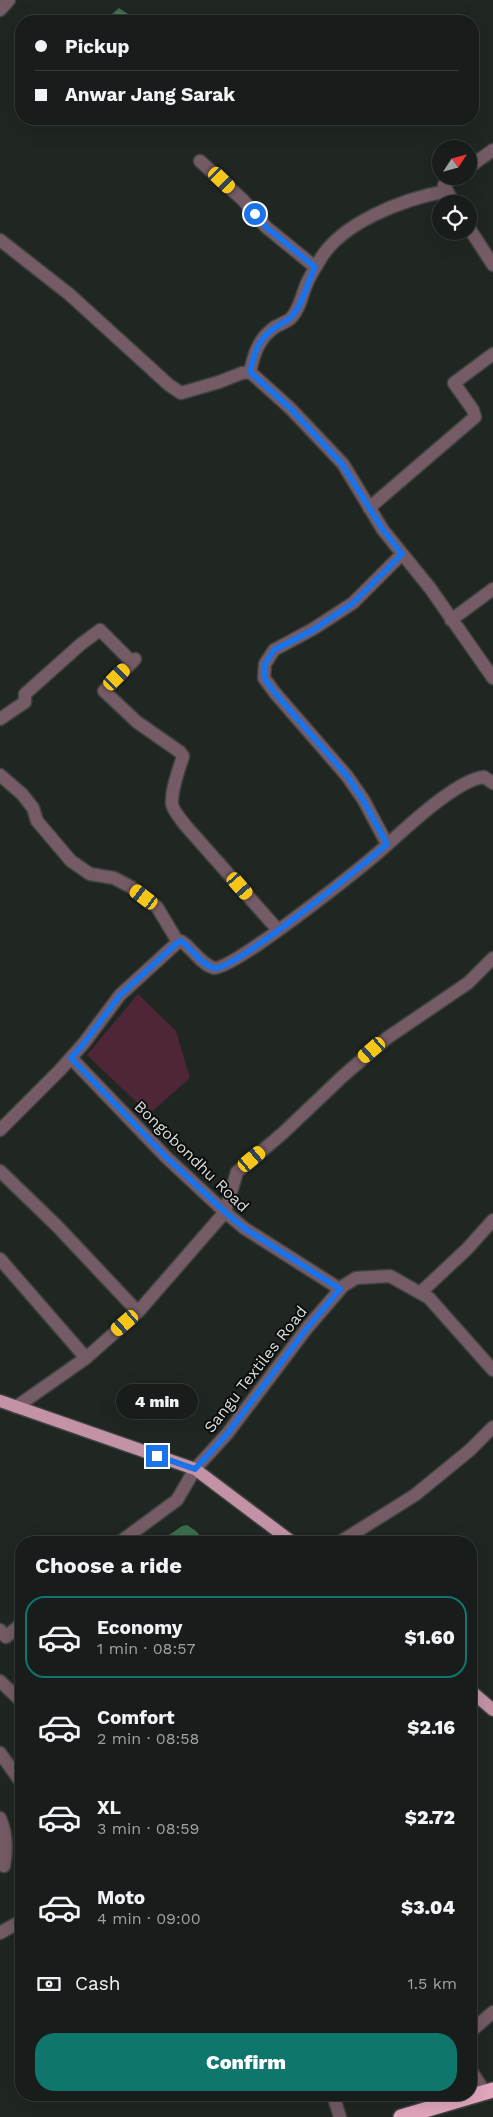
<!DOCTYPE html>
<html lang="en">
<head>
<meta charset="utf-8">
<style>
  :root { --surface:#181c1a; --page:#252927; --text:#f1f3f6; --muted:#9fa1a2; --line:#363a39; --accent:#0f766e }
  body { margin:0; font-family:"Work Sans",sans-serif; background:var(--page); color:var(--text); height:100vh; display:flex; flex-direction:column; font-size:19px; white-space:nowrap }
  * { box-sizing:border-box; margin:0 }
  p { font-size:16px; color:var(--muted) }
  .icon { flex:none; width:28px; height:28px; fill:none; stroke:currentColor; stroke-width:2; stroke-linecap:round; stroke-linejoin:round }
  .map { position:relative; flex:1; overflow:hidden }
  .drawer { position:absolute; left:15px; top:1536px; width:462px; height:565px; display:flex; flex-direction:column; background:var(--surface); border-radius:20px; box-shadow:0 5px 20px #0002,0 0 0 1px var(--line) }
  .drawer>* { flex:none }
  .banner { position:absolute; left:15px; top:15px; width:464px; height:110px; border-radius:20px; box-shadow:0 5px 20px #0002,0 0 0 1px var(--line); display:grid; align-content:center; height:110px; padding:0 20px; background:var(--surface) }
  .needle { width:32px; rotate:54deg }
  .controls { position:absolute; left:432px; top:140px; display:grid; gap:10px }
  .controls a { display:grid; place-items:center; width:45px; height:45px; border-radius:50%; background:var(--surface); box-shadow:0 5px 20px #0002,0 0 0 1px var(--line); font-size:25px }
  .end { position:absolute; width:22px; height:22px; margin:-11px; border:6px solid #1a73e8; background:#fff; box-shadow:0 0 0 2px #fff }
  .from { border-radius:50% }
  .bubble { position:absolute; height:35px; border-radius:18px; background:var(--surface); box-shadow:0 5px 20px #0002,0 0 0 1px var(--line); font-size:16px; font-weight:800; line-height:35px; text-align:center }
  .car { position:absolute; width:15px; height:30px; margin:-15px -8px; border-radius:6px; box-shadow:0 0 4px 1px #0007; background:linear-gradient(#f5c518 24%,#345 0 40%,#f5c518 0 76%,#345 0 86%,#f5c518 0) }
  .banner b { display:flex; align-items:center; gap:18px; height:48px; font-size:19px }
  .banner b+b { border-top:1px solid var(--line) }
  .banner i { width:12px; height:12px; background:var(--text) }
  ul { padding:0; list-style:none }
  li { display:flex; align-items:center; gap:15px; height:82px; margin:0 10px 8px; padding:0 10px; border:2px solid transparent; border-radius:20px }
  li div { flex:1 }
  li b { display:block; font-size:19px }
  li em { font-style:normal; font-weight:800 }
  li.current { border-color:var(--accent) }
  li>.icon { width:45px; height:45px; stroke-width:1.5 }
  h2 { padding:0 20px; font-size:22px; line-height:60px }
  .pay { display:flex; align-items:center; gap:12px; height:55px; padding:0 20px; font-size:19px }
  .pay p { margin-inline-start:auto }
  .action { display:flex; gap:10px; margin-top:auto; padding:10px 20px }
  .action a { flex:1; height:58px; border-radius:20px; background:var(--accent); color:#fff; font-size:20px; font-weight:800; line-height:58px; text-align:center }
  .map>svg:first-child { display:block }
</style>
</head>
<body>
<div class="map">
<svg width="493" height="2117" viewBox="0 0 493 2117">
  <defs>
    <pattern id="water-ripples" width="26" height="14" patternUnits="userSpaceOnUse" patternTransform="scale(1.25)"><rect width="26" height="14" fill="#386d4c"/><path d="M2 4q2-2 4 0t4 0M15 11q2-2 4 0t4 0" fill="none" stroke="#548165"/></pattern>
  </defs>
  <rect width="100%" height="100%" fill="#202622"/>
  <path fill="#4f2638" d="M138 994 176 1031 190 1078 149 1114 87 1055Z"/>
  <path fill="url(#water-ripples)" d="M119 8 128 14 133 21H104Z
    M187 1525 196 1531 205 1542H159L182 1526Z"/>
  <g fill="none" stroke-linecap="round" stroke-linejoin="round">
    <defs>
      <path id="minor" d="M0 10 9 0
        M200 161 243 200 266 227 315 267
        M469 167 493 150
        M454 204 444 185 456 176
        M469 228 493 265
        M0 240 69 294 169 385 181 393 219 382 242 373 250 372 290 408 343 464 383 530 430 588 493 678
        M250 372C254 354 258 339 275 327 280 324 287 322 291 318 300 309 302 294 307 283 310 276 314 270 318 263 339 223 403 199 447 191
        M369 508 475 417 473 410 454 383 493 354
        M451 620 493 589
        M135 659 104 691 137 722 180 752 183 756C179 770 171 789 172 804 173 811 181 819 185 825L278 930
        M0 719 25 702V694L81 644 100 630 132 662
        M0 775 22 794 33 808 37 821 71 861 90 874 114 878 131 887 157 907 178 942
        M387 844 363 799 347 776 275 693 264 678 265 664 274 650 313 629 353 603 402 554
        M178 942 181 941 185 944C193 951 203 965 214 968 232 971 359 869 379 852 402 832 455 780 484 777L493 783
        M71 1058 166 1157 225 1212 244 1228 340 1289
        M0 1130 60 1070 84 1043 120 995 178 942
        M0 1171 57 1226 138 1312
        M0 1259 86 1358
        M420 1293 467 1249 493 1220
        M16 1407 86 1358 138 1312 225 1212 237 1172 283 1133 343 1076 387 1038 468 983 493 958
        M120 1542 177 1500 195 1469 227 1434 307 1328 343 1286 356 1278 390 1276 429 1298 493 1370
        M340 1542 415 1495 470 1450 493 1427
        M0 1630 6 1637 21 1624
        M0 1681 21 1701
        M0 1753 21 1782
        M0 1818C7 1834 7 1849 4 1866L0 1863
        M0 1933 21 1921
        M471 2031 493 2012
        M471 2071 485 2092
        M333 2095 340 2117"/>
      <path id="major" d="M0 1401 195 1469 292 1542
        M471 1691 493 1710"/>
      <path id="highway" d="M401 2117 493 2090"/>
    </defs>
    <use href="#minor" stroke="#3e433f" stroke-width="15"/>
    <use href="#major" stroke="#3e433f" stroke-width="15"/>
    <use href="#highway" stroke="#3e433f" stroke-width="18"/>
    <use href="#minor" stroke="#745b65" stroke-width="12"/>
    <use href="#major" stroke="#c392a6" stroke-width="12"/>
    <use href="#highway" stroke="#e3a7bf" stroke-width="15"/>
  </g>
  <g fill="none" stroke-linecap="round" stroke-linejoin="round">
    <path stroke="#1a73e8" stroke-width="6" d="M157 1456 195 1469 227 1434 307 1328 340 1289 244 1228 225 1212 166 1157 71 1058 84 1043 120 995 178 942 181 941 185 944C193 952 203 965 214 968 232 972 367 862 387 844L363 800 347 776 275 693 264 678 265 664 274 650 313 630 353 603 402 554 383 530 342 464 290 408 250 372C254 353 258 338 276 327 281 323 288 321 292 316 303 304 307 283 315 267L266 227 255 214"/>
  </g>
  <g text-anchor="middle" stroke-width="4" stroke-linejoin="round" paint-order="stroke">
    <g font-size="16" fill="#d9ddda" stroke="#0c0e0d">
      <text transform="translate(192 1156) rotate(44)" y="6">Bongobondhu Road</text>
      <text transform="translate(255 1369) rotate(-52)" y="6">Sangu Textiles Road</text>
    </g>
  </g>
</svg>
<div class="controls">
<a><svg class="needle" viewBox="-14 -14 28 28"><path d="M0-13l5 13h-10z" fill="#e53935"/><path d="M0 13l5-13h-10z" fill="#9fa1a2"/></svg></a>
<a><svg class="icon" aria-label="locate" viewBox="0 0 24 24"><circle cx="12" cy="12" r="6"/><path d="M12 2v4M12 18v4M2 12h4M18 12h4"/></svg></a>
</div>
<i class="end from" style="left:255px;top:214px"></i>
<i class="end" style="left:157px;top:1456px"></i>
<div class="bubble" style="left:116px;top:1384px;width:82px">4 min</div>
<i class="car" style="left:222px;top:180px;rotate:134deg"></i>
<i class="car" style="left:117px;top:677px;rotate:45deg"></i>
<i class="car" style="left:240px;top:886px;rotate:139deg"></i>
<i class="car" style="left:144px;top:897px;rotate:307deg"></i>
<i class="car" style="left:372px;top:1050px;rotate:229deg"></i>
<i class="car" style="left:252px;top:1159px;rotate:50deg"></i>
<i class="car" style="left:125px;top:1323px;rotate:229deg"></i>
<div class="banner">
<b><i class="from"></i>Pickup</b>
<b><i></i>Anwar Jang Sarak</b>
</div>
<section class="drawer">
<h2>Choose a ride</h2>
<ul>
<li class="current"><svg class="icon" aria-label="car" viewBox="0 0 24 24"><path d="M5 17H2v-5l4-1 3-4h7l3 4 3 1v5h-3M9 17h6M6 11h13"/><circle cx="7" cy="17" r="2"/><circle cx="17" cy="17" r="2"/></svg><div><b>Economy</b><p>1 min · 08:57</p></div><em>$1.60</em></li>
<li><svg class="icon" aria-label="car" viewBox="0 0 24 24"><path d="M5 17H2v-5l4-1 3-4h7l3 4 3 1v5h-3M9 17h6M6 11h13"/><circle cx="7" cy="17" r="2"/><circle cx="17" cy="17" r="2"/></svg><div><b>Comfort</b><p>2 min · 08:58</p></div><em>$2.16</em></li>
<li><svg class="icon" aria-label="car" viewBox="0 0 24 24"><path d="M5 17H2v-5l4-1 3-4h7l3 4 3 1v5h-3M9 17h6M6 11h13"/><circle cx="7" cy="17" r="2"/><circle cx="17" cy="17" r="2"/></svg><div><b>XL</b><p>3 min · 08:59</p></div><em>$2.72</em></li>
<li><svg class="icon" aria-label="car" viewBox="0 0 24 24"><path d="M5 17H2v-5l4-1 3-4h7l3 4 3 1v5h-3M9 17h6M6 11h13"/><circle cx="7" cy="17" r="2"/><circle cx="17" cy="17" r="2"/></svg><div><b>Moto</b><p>4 min · 09:00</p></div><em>$3.04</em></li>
</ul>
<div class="pay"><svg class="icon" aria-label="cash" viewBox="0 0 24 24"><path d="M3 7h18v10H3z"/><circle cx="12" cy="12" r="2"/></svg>Cash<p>1.5 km</p></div>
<div class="action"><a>Confirm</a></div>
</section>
</div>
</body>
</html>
